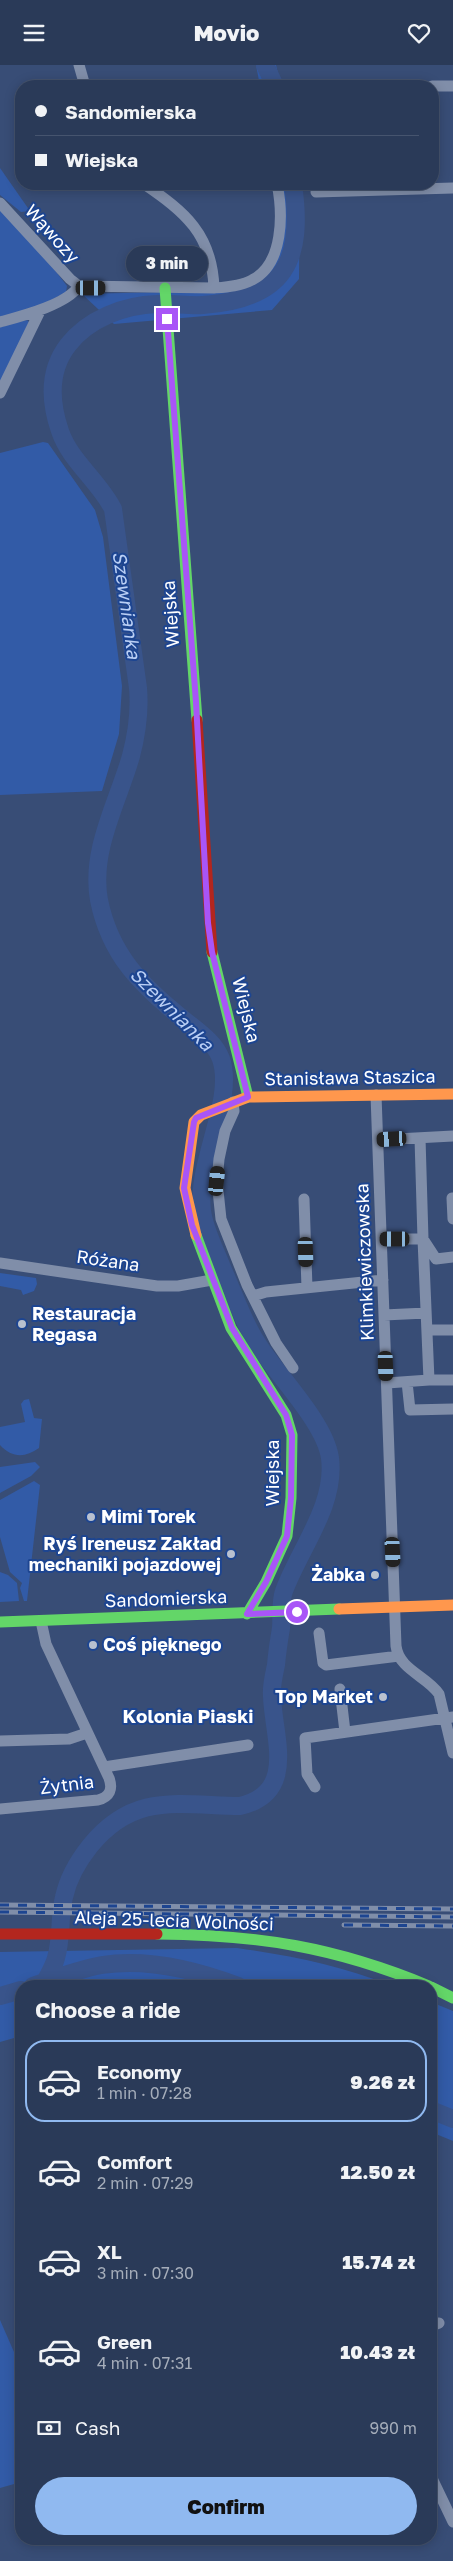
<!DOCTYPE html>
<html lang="en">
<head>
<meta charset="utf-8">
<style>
  :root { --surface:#2a3a58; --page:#364561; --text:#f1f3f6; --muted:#a5adba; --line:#46546e; --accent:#90b9f0 }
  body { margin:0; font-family:"Golos Text",sans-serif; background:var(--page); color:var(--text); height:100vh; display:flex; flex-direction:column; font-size:19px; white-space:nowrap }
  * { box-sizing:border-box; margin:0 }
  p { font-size:16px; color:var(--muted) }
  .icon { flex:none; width:28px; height:28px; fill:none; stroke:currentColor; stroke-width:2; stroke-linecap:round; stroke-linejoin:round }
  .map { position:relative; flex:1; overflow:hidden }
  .panel { position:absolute; left:15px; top:1915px; width:422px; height:565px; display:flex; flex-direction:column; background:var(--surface); border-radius:20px; box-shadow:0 2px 12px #0003,0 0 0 1px var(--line) }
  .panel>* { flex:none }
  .top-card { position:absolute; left:15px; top:15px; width:424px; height:110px; border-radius:20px; box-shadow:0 2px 12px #0003,0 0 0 1px var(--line); display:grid; align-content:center; height:110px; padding:0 20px; background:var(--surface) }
  .end { position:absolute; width:22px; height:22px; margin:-11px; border:6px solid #a855f7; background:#fff; box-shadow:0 0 0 2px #fff }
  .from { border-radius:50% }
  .bubble { position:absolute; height:35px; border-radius:18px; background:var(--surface); box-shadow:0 2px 12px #0003,0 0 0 1px var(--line); font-size:16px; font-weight:800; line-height:35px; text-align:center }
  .car { position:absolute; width:15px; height:30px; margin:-15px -8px; border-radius:6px; box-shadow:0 0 4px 1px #0007; background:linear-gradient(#222 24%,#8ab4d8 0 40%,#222 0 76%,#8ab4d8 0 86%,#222 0) }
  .top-card b { display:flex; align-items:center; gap:18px; height:48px; font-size:19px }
  .top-card b+b { border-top:1px solid var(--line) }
  .top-card i { width:12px; height:12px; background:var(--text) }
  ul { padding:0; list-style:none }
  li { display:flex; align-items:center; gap:15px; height:82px; margin:0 10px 8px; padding:0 10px; border:2px solid transparent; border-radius:20px }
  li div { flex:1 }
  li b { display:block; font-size:19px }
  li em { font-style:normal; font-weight:800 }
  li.selected { border-color:var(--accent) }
  li>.icon { width:45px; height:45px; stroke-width:1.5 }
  h2 { padding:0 20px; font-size:22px; line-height:60px }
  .pay { display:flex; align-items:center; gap:12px; height:55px; padding:0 20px; font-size:19px }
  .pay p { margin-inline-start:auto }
  .cta { display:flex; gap:10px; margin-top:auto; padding:10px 20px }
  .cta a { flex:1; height:58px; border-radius:30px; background:var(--accent); color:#111; font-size:20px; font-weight:800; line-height:58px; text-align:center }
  header { display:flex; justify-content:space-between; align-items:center; height:65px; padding:0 20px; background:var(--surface); font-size:22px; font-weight:800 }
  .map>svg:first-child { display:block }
</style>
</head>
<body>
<header><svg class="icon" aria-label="menu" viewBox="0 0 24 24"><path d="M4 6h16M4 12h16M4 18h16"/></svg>Movio<svg class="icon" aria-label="heart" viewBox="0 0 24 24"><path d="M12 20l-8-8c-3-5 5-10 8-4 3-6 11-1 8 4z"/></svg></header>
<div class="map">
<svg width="453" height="2496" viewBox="0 0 453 2496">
  <rect width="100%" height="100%" fill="#384d76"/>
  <path fill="#325ba7" d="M256 0H276L281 21H260Z
    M0 103 30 146 21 147 0 130Z
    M280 119H300L299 214 272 245 114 259 82 229 207 226 240 222 271 202Z
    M0 145 48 196 67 221 66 227 44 239 0 253Z
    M27 255 29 257 0 322V261Z
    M43 377 48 378 95 445 103 472 122 621 119 669 102 726 0 730V388Z
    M0 1208 36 1213 37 1219 34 1226 23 1230 21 1225 0 1221Z
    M29 1334 34 1353 42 1354 39 1383C25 1393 12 1393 0 1380V1362L25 1357 21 1339 24 1335Z
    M35 1397 40 1402 31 1411 0 1428V1402Z
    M34 1416 40 1420 27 1536H24L20 1523 22 1518 10 1507 0 1472V1435Z
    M0 1507 8 1510 17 1518 19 1536 0 1537Z
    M237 1883C293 1891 339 1900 392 1921H21V1971L0 1977V1887Z
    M431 1937 453 1946V2076L431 2067Z
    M0 2255 21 2303V2417L0 2423Z"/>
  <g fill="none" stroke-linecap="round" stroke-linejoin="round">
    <path stroke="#39548b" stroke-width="18" d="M265 0 275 21
      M45 1917C49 1909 54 1901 56 1893 62 1873 59 1852 64 1832 68 1814 78 1796 90 1781 134 1727 178 1740 240 1741 298 1728 273 1671 272 1631 271 1621 274 1610 276 1600 277 1588 279 1575 281 1563 282 1551 280 1537 284 1526 300 1483 336 1440 330 1393 325 1357 276 1309 257 1278 242 1255 234 1229 223 1205 216 1186 205 1167 202 1146 196 1097 235 1035 221 994 215 977 196 965 183 954 141 920 110 890 99 835 90 785 118 737 131 691 137 668 140 646 138 623L113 444C99 416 70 396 60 366 50 337 48 306 68 280 88 254 124 240 157 239 172 238 188 241 203 240 285 234 304 196 293 119
      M33 1921C55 1913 79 1904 102 1900 147 1893 196 1905 238 1921
      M0 1931 21 1925
      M431 2045 453 2054"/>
    <path stroke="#808ea9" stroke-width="11" d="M79 0 85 21
      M432 21H453
      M144 119C185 147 212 169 214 223
      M316 127 453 123
      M0 138 70 214 79 221 214 223C226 222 241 221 252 215 284 199 283 148 277 119
      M0 257C22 251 66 240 79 221
      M0 328 40 246
      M376 1030 396 1581C399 1605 427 1611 439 1629L453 1688
      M233 1037 234 1046 225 1066 219 1094 217 1116 221 1154 247 1220 276 1278 293 1303
      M420 1073 423 1174 436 1194 453 1192
      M378 1075 453 1071
      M452 1133 453 1154
      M304 1134 307 1223
      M382 1174H423L429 1315 387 1318
      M0 1198 157 1221H178L212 1215
      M253 1231 266 1227 383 1215
      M384 1250 426 1248
      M427 1265H453
      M429 1315H453
      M407 1317 410 1345 453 1344
      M319 1568 323 1598 326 1600 399 1591
      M340 1624 345 1667
      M0 1676 69 1674 87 1668
      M104 1702 248 1680
      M315 1722 307 1709 305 1673 453 1652
      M0 1744 98 1735C110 1732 113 1724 109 1713L46 1579 41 1556
      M431 2261 439 2258
      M431 2411 453 2457"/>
    <path stroke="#63d668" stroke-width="11" d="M165 223 197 655
      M212 887 248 1032
      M196 1170 231 1263 286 1350 292 1370 291 1433 287 1471 266 1517 247 1549
      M0 1557 339 1544
      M157 1869C259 1870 335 1882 429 1921
      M431 1922 453 1933"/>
    <path stroke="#ff974d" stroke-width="11" d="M196 1170 185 1123 194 1057 201 1050 248 1032 453 1029
      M339 1544 453 1540"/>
    <path stroke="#b3261e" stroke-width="11" d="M197 655 212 887
      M0 1869H157"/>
    <defs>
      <path id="rail" d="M0 1840 453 1844
        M0 1847 453 1852
        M344 1860 453 1861"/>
    </defs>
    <use href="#rail" stroke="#808ea9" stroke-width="5"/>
    <use href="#rail" stroke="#1d4591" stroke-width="3" stroke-dasharray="9" stroke-linecap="butt"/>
  </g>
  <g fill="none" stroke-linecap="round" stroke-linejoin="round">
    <path stroke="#a855f7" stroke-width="6" d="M167 254 196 637 208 858 212 887 248 1032 196 1053 194 1057 184 1123 192 1160 232 1263 286 1350 292 1370 291 1433 287 1471 266 1517 247 1549 297 1547"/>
  </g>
  <g fill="#b9c1cf" stroke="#1d4591" stroke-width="2">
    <circle cx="22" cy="1259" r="5"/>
    <circle cx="91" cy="1452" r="5"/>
    <circle cx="231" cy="1489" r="5"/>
    <circle cx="375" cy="1510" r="5"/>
    <circle cx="93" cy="1580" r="5"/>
    <circle cx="383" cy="1632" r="5"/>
  </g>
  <g text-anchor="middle" stroke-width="4" stroke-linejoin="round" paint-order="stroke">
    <g font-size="18" fill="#fff" stroke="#1d4591">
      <text transform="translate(52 169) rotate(48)" y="6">Wąwozy</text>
      <text transform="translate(171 549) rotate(-94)" y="6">Wiejska</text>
      <text transform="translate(246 945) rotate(76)" y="6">Wiejska</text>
      <text transform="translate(350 1013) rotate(-1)" y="6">Stanisława Staszica</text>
      <text transform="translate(108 1196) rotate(8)" y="6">Różana</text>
      <text transform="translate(365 1197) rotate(-92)" y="6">Klimkiewiczowska</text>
      <text transform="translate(273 1408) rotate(-90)" y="6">Wiejska</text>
      <text transform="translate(166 1534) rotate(-2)" y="6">Sandomierska</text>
      <text transform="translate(67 1720) rotate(-7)" y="6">Żytnia</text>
      <text transform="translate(174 1856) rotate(2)" y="6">Aleja 25-lecia Wolności</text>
    </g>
    <g font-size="18" font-weight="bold" fill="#fff" stroke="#1d4591" text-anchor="start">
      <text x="32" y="1255">Restauracja<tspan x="32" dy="21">Regasa</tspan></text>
      <text x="101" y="1458">Mimi Torek</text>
      <text x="221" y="1485" text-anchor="end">Ryś Ireneusz Zakład<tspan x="221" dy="21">mechaniki pojazdowej</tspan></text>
      <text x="365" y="1516" text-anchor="end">Żabka</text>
      <text x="103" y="1586">Coś pięknego</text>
      <text x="373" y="1638" text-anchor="end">Top Market</text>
    </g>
    <g font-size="19" font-style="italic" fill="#bacff5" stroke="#1d4591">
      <text transform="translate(127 540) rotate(82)" y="7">Szewnianka</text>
      <text transform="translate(172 944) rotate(45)" y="7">Szewnianka</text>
    </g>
    <g font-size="19" font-weight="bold" fill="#fff" stroke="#1d4591">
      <text x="188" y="1658">Kolonia Piaski</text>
    </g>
  </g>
</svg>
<i class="end from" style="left:297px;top:1547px"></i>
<i class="end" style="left:167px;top:254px"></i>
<div class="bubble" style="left:126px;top:181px;width:82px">3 min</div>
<i class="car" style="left:91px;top:223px;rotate:90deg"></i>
<i class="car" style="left:392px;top:1074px;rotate:267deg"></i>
<i class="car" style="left:217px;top:1116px;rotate:6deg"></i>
<i class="car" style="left:395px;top:1174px;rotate:270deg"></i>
<i class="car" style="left:306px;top:1187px;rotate:178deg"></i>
<i class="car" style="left:386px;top:1301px;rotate:178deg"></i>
<i class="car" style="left:393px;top:1487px;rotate:177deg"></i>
<div class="top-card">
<b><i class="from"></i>Sandomierska</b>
<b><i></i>Wiejska</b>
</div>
<section class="panel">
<h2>Choose a ride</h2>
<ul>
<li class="selected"><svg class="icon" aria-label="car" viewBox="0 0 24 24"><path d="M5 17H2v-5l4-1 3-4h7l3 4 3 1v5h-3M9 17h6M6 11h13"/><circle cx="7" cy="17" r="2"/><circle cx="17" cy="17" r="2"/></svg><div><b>Economy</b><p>1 min · 07:28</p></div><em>9.26 zł</em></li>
<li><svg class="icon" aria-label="car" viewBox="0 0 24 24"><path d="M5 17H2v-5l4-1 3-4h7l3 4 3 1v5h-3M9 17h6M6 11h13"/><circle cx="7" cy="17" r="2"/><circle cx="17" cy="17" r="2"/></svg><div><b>Comfort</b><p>2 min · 07:29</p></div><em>12.50 zł</em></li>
<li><svg class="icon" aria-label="car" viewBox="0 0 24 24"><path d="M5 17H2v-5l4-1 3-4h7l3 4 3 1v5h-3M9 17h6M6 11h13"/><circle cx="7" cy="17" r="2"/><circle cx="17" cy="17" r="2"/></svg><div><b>XL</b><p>3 min · 07:30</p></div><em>15.74 zł</em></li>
<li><svg class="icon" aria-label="car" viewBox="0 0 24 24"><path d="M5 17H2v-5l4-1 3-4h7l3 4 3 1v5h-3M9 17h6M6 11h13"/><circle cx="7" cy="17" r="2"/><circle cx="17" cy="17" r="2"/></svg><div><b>Green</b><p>4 min · 07:31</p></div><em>10.43 zł</em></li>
</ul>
<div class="pay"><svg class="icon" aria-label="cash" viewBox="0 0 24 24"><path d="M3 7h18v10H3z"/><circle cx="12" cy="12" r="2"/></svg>Cash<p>990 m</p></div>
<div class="cta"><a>Confirm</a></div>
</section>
</div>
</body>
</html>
